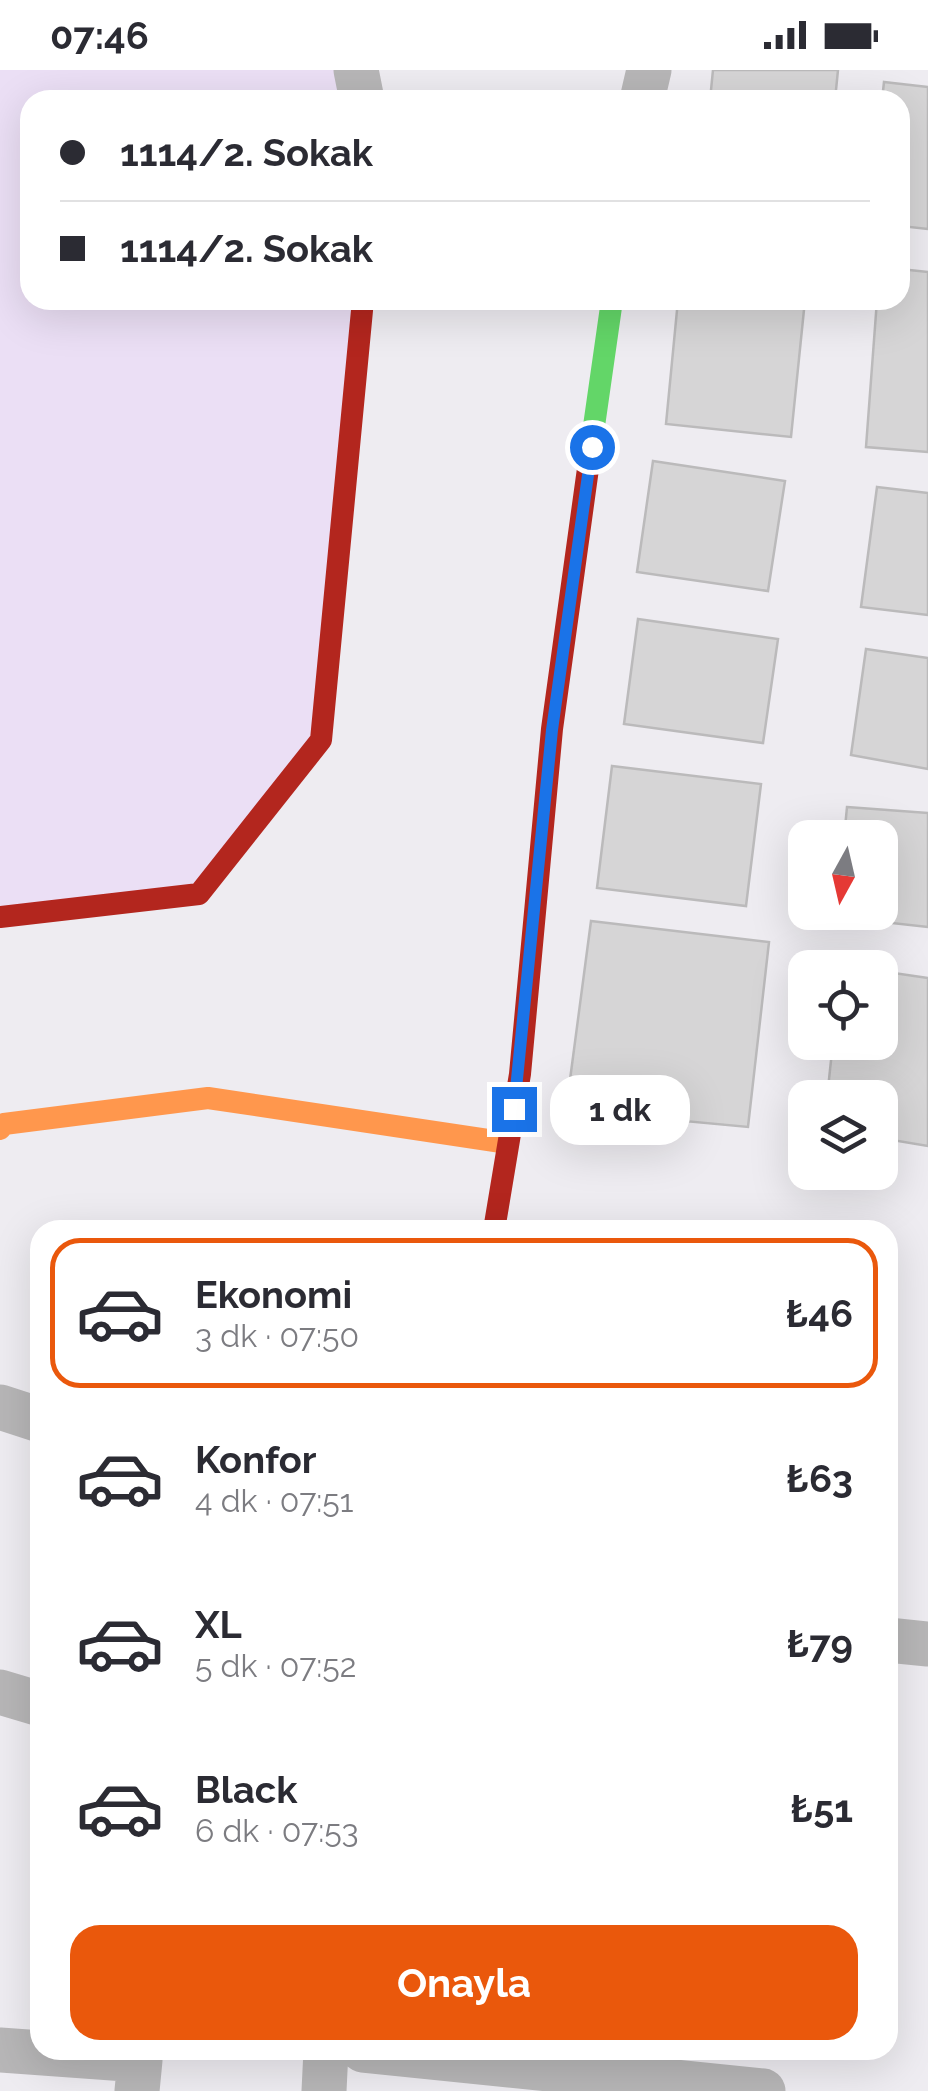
<!DOCTYPE html>
<html lang="tr">
<head>
<meta charset="utf-8">
<style>
  :root { --surface:#fff; --page:#f7f7f7; --text:#2b2b33; --muted:#7c7c81; --line:#e1e1e2; --accent:#ea580c }
  body { margin:0; font-family:Raleway,sans-serif; background:var(--page); color:var(--text); height:100vh; display:flex; flex-direction:column; font-size:38px; white-space:nowrap }
  * { box-sizing:border-box; margin:0 }
  p { font-size:32px; color:var(--muted) }
  .icon { flex:none; width:55px; height:55px; fill:none; stroke:currentColor; stroke-width:2; stroke-linecap:round; stroke-linejoin:round }
  .map { position:relative; flex:1; overflow:hidden }
  .side { position:absolute; left:30px; top:1150px; width:868px; height:840px; display:flex; flex-direction:column; background:var(--surface); border-radius:30px; box-shadow:0 10px 40px #0002 }
  .side>* { flex:none }
  .hud { position:absolute; left:20px; top:20px; width:890px; height:220px; border-radius:30px; box-shadow:0 10px 40px #0002; display:grid; align-content:center; height:220px; padding:0 40px; background:var(--surface) }
  .needle { width:65px; rotate:188deg }
  .fabs { position:absolute; left:788px; top:750px; display:grid; gap:20px }
  .fabs a { display:grid; place-items:center; width:110px; height:110px; border-radius:20px; background:var(--surface); box-shadow:0 10px 40px #0002; font-size:50px }
  .end { position:absolute; width:45px; height:45px; margin:-22px; border:12px solid #1a73e8; background:#fff; box-shadow:0 0 0 5px #fff }
  .from { border-radius:50% }
  .bubble { position:absolute; height:70px; border-radius:30px; background:var(--surface); box-shadow:0 10px 40px #0002; font-size:32px; font-weight:700; line-height:70px; text-align:center }
  .hud b { display:flex; align-items:center; gap:35px; height:95px; font-size:38px }
  .hud b+b { border-top:2px solid var(--line) }
  .hud i { width:25px; height:25px; background:var(--text) }
  ul { padding:18px 0 0; list-style:none }
  li { display:flex; align-items:center; gap:30px; height:150px; margin:0 20px 15px; padding:0 20px; border:5px solid transparent; border-radius:30px }
  li div { flex:1 }
  li b { display:block; font-size:38px }
  li em { font-style:normal; font-weight:700 }
  li.selected { border-color:var(--accent) }
  li>.icon { width:90px; height:90px; stroke-width:1.5 }
  .button { display:flex; gap:20px; margin-top:auto; padding:20px 40px }
  .button a { flex:1; height:115px; border-radius:30px; background:var(--accent); color:#fff; font-size:40px; font-weight:700; line-height:115px; text-align:center }
  .status { display:flex; justify-content:space-between; align-items:center; height:70px; padding:0 50px; background:var(--surface); direction:ltr }
  .status svg { height:28px; fill:currentColor }
  .map>svg:first-child { display:block }
</style>
</head>
<body>
<div class="status"><b>07:46</b><svg viewBox="0 0 49 12"><path d="M0 12V9h3v3zM5 12V6h3v6zM10 12V3h3v9zM15 12V0h3v12zM26 1h20v11H26zM47 4h2v5h-2z"/></svg></div>
<div class="map">
<svg width="928" height="2021" viewBox="0 0 928 2021">
  <rect width="100%" height="100%" fill="#eeecf1"/>
  <path fill="#ebdff5" d="M0 0H356L362 30H30V230H363L321 670 199 824 0 847Z"/>
  <path fill="#d6d5d6" stroke="#bbbabb" stroke-width="2.5" d="M713 0H838L835 30H710Z
    M884 12 928 17V159L900 156V30H882Z
    M900 199 928 202V382L866 377 877 230H900Z
    M678 230H805L791 367 666 354Z
    M653 391 785 411 768 521 637 502Z
    M877 417 928 423V545L861 537Z
    M638 549 778 569 763 673 624 654Z
    M866 579 928 588V699L851 685Z
    M612 696 761 714 746 836 597 818Z
    M847 737 928 743V857L837 847V842H880V768H844Z
    M591 851 769 872 748 1057 566 1040Z
    M880 901 928 908V1076L880 1068V1028H827L833 972H880Z"/>
  <g fill="none" stroke-linecap="round" stroke-linejoin="round">
    <path stroke="#b7b6b7" stroke-width="45" d="M356 0 362 30
      M642 30 649 0
      M0 1337 40 1350
      M888 1570 928 1574
      M0 1622 40 1634
      M0 1980 140 1990 137 2021
      M363 1980 763 2021
      M324 2021 326 1980"/>
    <path stroke="#63d668" stroke-width="22" d="M591 377 612 230"/>
    <path stroke="#ff974d" stroke-width="22" d="M0 1059 4 1054 208 1028 508 1073"/>
    <path stroke="#b3261e" stroke-width="22" d="M0 847 199 824 321 670 363 230
      M494 1160 520 1004 552 659 591 377"/>
  </g>
  <g fill="none" stroke-linecap="round" stroke-linejoin="round">
    <path stroke="#1a73e8" stroke-width="12" d="M514 1039 552 660 592 377"/>
  </g>
</svg>
<div class="fabs">
<a><svg class="needle" viewBox="-14 -14 28 28"><path d="M0-13l5 13h-10z" fill="#e53935"/><path d="M0 13l5-13h-10z" fill="#7c7c81"/></svg></a>
<a><svg class="icon" aria-label="locate" viewBox="0 0 24 24"><circle cx="12" cy="12" r="6"/><path d="M12 2v4M12 18v4M2 12h4M18 12h4"/></svg></a>
<a><svg class="icon" aria-label="layers" viewBox="0 0 24 24"><path d="M12 4l9 5-9 5-9-5zM3 14l9 5 9-5"/></svg></a>
</div>
<i class="end from" style="left:592px;top:377px"></i>
<i class="end" style="left:514px;top:1039px"></i>
<div class="bubble" style="left:550px;top:1005px;width:140px">1 dk</div>
<div class="hud">
<b><i class="from"></i>1114/2. Sokak</b>
<b><i></i>1114/2. Sokak</b>
</div>
<section class="side">
<ul>
<li class="selected"><svg class="icon" aria-label="car" viewBox="0 0 24 24"><path d="M5 17H2v-5l4-1 3-4h7l3 4 3 1v5h-3M9 17h6M6 11h13"/><circle cx="7" cy="17" r="2"/><circle cx="17" cy="17" r="2"/></svg><div><b>Ekonomi</b><p>3 dk · 07:50</p></div><em>₺46</em></li>
<li><svg class="icon" aria-label="car" viewBox="0 0 24 24"><path d="M5 17H2v-5l4-1 3-4h7l3 4 3 1v5h-3M9 17h6M6 11h13"/><circle cx="7" cy="17" r="2"/><circle cx="17" cy="17" r="2"/></svg><div><b>Konfor</b><p>4 dk · 07:51</p></div><em>₺63</em></li>
<li><svg class="icon" aria-label="car" viewBox="0 0 24 24"><path d="M5 17H2v-5l4-1 3-4h7l3 4 3 1v5h-3M9 17h6M6 11h13"/><circle cx="7" cy="17" r="2"/><circle cx="17" cy="17" r="2"/></svg><div><b>XL</b><p>5 dk · 07:52</p></div><em>₺79</em></li>
<li><svg class="icon" aria-label="car" viewBox="0 0 24 24"><path d="M5 17H2v-5l4-1 3-4h7l3 4 3 1v5h-3M9 17h6M6 11h13"/><circle cx="7" cy="17" r="2"/><circle cx="17" cy="17" r="2"/></svg><div><b>Black</b><p>6 dk · 07:53</p></div><em>₺51</em></li>
</ul>
<div class="button"><a>Onayla</a></div>
</section>
</div>
</body>
</html>
